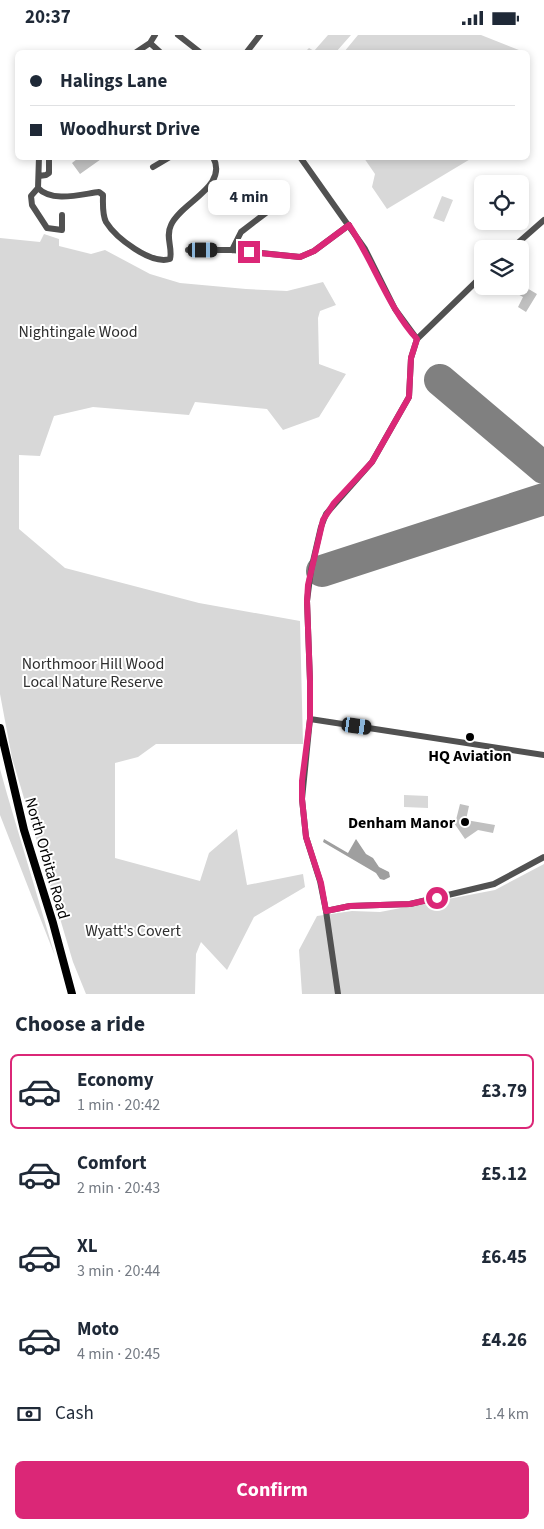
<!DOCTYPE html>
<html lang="en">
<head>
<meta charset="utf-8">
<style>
  :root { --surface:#fff; --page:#f2f2f3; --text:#1f2937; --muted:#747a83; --line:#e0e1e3; --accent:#db2777 }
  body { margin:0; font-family:"Source Sans 3",sans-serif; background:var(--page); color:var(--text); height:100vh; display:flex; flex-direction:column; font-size:19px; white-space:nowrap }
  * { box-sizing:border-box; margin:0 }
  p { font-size:16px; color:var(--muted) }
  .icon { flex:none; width:28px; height:28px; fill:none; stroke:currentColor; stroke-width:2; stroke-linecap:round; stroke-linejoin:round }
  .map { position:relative; height:959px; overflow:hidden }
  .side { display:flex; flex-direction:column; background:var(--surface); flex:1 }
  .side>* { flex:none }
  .guide { position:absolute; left:15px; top:15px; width:515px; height:110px; border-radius:8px; box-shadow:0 2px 8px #0003; display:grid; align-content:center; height:110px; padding:0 15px; background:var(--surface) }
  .fabs { position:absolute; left:474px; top:140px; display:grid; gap:10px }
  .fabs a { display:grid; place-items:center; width:55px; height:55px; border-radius:8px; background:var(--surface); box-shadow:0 2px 8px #0003; font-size:25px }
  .end { position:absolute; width:22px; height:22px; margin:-11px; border:6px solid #db2777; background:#fff; box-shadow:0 0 0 2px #fff }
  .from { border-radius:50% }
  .bubble { position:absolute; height:35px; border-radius:8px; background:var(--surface); box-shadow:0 2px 8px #0003; font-size:16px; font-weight:700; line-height:35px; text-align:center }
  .car { position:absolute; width:15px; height:30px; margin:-15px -8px; border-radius:6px; box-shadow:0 0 4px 1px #0007; background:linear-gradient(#222 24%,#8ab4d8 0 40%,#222 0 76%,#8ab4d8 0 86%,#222 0) }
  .guide b { display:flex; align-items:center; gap:18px; height:48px; font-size:19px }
  .guide b+b { border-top:1px solid var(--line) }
  .guide i { width:12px; height:12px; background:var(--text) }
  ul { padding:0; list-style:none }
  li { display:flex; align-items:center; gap:15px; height:75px; margin:0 10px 8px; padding:0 5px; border:2px solid transparent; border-radius:8px }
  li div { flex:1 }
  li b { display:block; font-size:19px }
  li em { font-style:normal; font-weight:700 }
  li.selected { border-color:var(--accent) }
  li>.icon { width:45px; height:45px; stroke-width:1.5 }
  h2 { padding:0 15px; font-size:22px; line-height:60px }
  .pay { display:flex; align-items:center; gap:12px; height:55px; padding:0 15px; font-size:19px }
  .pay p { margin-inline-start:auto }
  .button { display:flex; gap:10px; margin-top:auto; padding:10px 15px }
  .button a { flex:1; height:58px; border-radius:8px; background:var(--accent); color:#fff; font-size:20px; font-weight:700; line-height:58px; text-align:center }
  .status { display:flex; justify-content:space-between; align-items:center; height:35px; padding:0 25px; background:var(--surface); direction:ltr }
  .status svg { height:14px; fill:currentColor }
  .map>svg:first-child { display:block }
</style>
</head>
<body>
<div class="status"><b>20:37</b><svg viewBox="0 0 49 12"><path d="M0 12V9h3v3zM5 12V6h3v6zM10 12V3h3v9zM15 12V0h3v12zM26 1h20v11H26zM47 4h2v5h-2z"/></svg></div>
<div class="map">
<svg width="544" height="959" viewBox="0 0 544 959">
  <rect width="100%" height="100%" fill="#fff"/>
  <path fill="#d8d8d8" d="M328 0H351L336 17H305L309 13 314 16Z
    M358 0H481L524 17H344Z
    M364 123H472L387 174 372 152 375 139Z
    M442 161 453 165 444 187 433 183Z
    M44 199 59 204V211L91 219 105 215 150 239 180 248 246 254 287 256 323 247 336 270 320 276 318 283 319 329 346 339 319 382 283 395 267 374 195 367 189 380 93 372 54 381 40 421 19 420V494L65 533 199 568 300 586 303 709H156L138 722 115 728V823L200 846 209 818 237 794 247 850 303 839 305 852 254 882 227 935 201 907 196 919 195 959H86L73 927 12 723 0 659V203L40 207Z
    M0 734 7 759 55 921 0 780Z
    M404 760 428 761V773L404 772Z
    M544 829V959H302L299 915 317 881 352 876 380 877 495 855Z"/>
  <path fill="#9f9f9f" d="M324 804 348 818 356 804 366 819 373 823 379 832 389 837 390 842 384 845 380 844 376 838 323 807Z"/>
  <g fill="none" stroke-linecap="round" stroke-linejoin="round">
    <path stroke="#808080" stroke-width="32" d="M440 345 544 433
      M322 536 544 464"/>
  </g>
  <path fill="#c0c0c0" d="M76 122H104L80 139 72 128 77 124Z
    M520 249 537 259 526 277 518 272 523 262 514 257 515 254 511 251H520Z
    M460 769 469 771 466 785 495 790 493 798 478 795 465 804 454 788 456 785Z"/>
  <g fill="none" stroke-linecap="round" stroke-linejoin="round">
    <path stroke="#515151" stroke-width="6" d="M178 0 201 18
      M150 8 161 18
      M70 18H78
      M135 18 150 8 155 0
      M246 18 260 0
      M39 122 38 153C52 168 82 159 99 157L103 160C103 168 102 179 106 187 116 203 151 230 170 224 173 213 165 202 171 190 181 167 229 152 213 122
      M300 122 365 214 395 274 417 304
      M153 132 170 122
      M39 141 46 140 49 138V122
      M38 153 31 161 32 170 47 193 62 195V180
      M511 214 544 185
      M188 215H232L300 222 314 216 349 190
      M232 215 241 197 271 174
      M310 684 544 720
      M326 876 350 871 410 869 494 849 544 822
      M338 959 326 876 320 846 306 802 302 764 310 684V646L307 566 311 535 321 492 326 479 372 427 409 362 411 323 417 304 482 241"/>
    <path stroke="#000" stroke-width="8" d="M0 693 24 795 53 888 72 959"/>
  </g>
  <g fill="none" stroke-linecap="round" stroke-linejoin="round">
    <path stroke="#db2777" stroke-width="6" d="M249 217 300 222 314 216 349 190C373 226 389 274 417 304L411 323 409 362 372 427 334 468 323 485 308 550 307 566 310 646V684L302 746V764L306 802 321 848 326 876 350 871 410 869 437 863"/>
  </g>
  <g fill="#000" stroke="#fff" stroke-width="2">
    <circle cx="470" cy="702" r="5"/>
    <circle cx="465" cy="787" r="5"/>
  </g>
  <g text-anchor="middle" stroke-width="4" stroke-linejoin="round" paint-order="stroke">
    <g font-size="16" fill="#2f2f2f" stroke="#fff">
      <text x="78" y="302">Nightingale Wood</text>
      <text x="93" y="634">Northmoor Hill Wood<tspan x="93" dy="18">Local Nature Reserve</tspan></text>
      <text x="133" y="901">Wyatt's Covert</text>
    </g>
    <g font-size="16" font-weight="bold" fill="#000" stroke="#fff">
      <text x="470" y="726">HQ Aviation</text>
      <text x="455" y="793" text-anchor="end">Denham Manor</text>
    </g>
    <g font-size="16" fill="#000" stroke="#fff">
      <text transform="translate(48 823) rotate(74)" y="6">North Orbital Road</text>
    </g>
  </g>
</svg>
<div class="fabs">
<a><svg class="icon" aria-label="locate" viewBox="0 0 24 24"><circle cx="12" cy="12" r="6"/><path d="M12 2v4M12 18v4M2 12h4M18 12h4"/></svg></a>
<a><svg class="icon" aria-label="layers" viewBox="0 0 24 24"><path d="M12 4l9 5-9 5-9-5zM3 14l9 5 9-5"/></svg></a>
</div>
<i class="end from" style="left:437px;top:863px"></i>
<i class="end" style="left:249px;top:217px"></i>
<div class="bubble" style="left:208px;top:145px;width:82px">4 min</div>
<i class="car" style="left:203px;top:215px;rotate:90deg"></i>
<i class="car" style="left:357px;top:691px;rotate:98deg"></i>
<div class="guide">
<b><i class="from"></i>Halings Lane</b>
<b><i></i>Woodhurst Drive</b>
</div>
</div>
<section class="side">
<h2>Choose a ride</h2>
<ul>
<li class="selected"><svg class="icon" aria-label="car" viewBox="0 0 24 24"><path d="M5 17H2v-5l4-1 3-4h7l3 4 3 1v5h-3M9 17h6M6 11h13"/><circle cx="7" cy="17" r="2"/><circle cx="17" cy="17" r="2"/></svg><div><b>Economy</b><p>1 min · 20:42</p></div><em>£3.79</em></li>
<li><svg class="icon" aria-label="car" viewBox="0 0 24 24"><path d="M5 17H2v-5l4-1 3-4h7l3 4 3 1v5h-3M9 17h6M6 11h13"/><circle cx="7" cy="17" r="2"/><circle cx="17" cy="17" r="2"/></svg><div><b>Comfort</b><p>2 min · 20:43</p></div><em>£5.12</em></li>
<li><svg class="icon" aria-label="car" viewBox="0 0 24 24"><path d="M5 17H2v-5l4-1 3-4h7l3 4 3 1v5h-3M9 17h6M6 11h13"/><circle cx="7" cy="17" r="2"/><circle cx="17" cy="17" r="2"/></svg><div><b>XL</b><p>3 min · 20:44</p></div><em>£6.45</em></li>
<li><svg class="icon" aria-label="car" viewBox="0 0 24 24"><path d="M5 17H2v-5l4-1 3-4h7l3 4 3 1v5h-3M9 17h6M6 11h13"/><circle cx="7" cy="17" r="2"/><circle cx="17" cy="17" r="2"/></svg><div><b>Moto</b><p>4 min · 20:45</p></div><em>£4.26</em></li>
</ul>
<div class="pay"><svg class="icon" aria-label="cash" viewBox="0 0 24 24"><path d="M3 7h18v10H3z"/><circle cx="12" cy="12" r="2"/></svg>Cash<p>1.4 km</p></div>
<div class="button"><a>Confirm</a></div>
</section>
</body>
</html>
